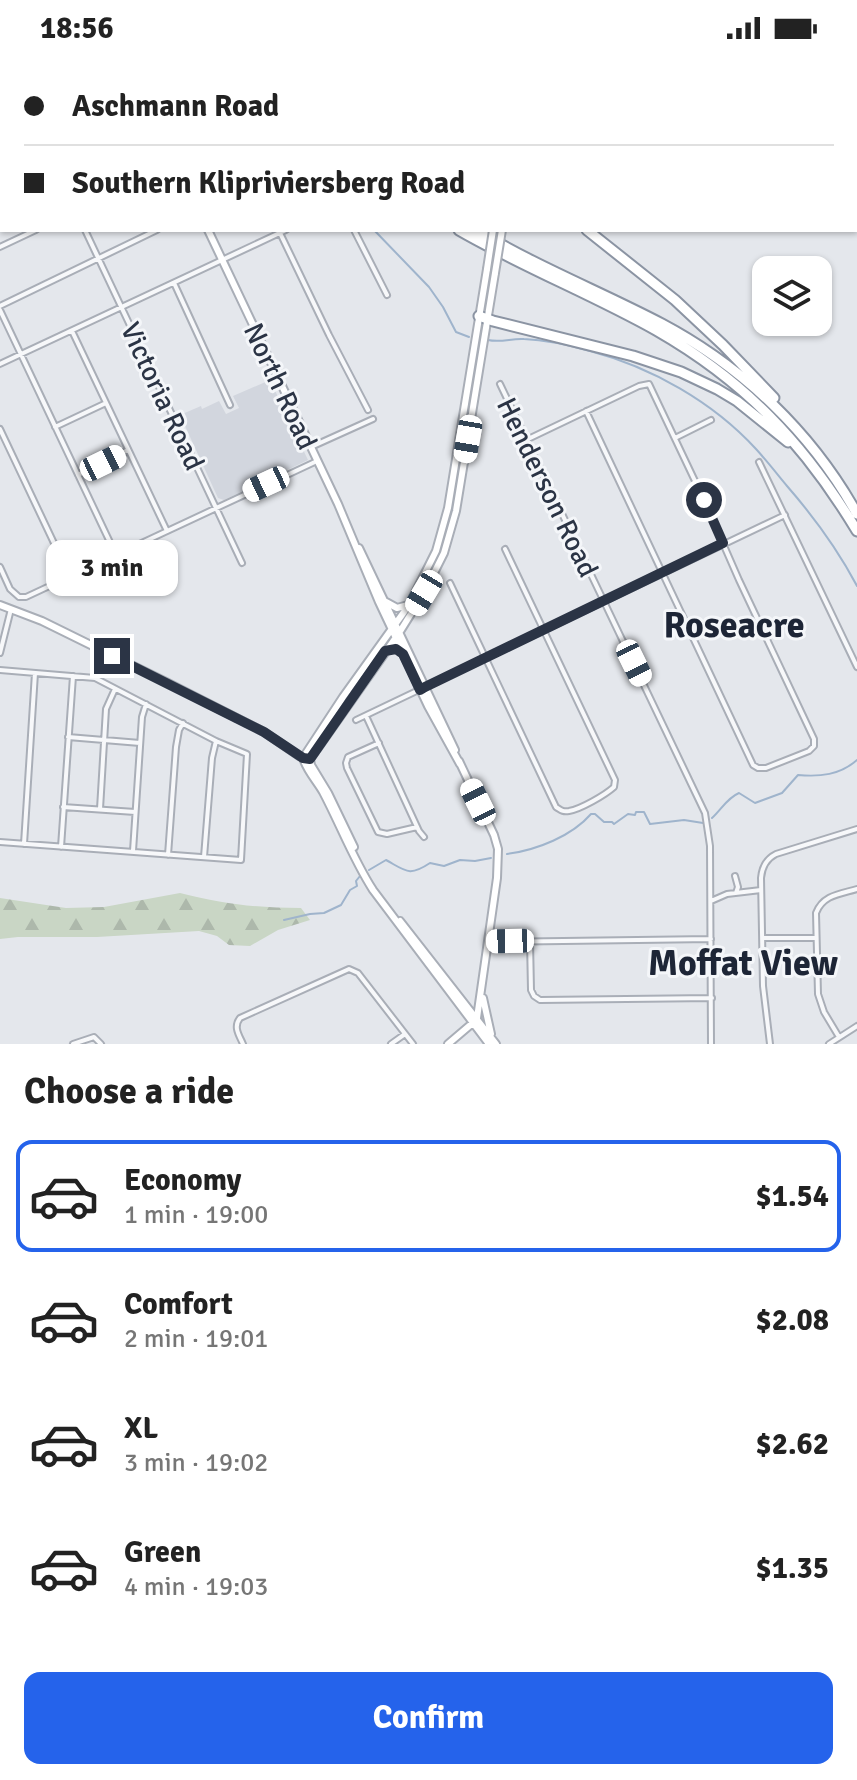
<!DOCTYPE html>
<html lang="en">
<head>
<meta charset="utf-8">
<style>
  :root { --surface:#fff; --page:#f6f6f6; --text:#222; --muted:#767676; --line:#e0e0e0; --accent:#2563eb }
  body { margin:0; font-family:Signika,sans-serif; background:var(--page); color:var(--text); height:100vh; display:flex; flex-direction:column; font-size:30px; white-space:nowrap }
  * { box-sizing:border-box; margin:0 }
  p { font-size:26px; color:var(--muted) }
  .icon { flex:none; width:44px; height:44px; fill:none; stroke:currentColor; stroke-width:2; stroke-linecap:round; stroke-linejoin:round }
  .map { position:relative; height:988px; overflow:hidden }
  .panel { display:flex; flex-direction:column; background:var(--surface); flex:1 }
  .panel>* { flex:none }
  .hud { position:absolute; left:0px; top:0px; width:858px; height:176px; box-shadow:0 2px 6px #0004; display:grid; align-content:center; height:176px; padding:0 24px; background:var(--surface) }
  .controls { position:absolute; left:752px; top:200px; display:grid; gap:16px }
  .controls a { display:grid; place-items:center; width:80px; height:80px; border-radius:16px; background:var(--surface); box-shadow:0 2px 6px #0004; font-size:40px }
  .end { position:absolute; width:36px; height:36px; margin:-18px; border:10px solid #2b3445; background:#fff; box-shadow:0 0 0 4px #fff }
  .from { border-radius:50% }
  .bubble { position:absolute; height:56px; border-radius:16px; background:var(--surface); box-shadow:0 2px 6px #0004; font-size:26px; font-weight:800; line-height:56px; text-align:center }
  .car { position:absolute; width:24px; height:48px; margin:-24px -12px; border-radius:10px; box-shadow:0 0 6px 2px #0007; background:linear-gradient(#fff 24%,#345 0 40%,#fff 0 76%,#345 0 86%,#fff 0) }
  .hud b { display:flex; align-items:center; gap:28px; height:76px; font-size:30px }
  .hud b+b { border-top:2px solid var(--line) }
  .hud i { width:20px; height:20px; background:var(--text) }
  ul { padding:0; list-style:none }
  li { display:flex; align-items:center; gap:24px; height:112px; margin:0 16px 12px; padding:0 8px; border:4px solid transparent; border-radius:16px }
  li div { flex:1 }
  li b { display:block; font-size:30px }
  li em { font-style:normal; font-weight:800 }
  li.on { border-color:var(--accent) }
  li>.icon { width:72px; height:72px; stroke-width:1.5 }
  h2 { padding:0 24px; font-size:36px; line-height:96px }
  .primary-button { display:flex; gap:16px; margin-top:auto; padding:16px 24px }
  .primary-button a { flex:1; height:92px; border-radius:16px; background:var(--accent); color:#fff; font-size:32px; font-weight:800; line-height:92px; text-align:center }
  .status { display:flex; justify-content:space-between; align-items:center; height:56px; padding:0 40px; background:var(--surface); direction:ltr }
  .status svg { height:22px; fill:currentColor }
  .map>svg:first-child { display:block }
</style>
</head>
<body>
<div class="status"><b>18:56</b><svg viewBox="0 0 49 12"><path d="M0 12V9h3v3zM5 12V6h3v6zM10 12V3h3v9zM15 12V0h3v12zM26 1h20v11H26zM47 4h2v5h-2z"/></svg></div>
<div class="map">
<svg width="857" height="988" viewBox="0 0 857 988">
  <defs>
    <pattern id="forest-firs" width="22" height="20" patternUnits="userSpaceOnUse" patternTransform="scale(2)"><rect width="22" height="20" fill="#c9d6c5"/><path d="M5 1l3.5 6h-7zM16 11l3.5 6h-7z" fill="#adb8ab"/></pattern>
  </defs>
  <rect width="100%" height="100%" fill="#e4e7ec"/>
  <path fill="#d2d6de" d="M270 324 308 404 224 444 218 442 180 359 201 350 202 353 219 345 226 358 239 352 233 340Z"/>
  <path fill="url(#forest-firs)" d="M180 837C224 848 256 852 301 852L310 864 278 874 250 890 229 889 217 880 199 875 97 881H18L0 883V842L66 852 104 851Z"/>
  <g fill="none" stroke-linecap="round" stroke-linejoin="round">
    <path stroke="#9fb4cc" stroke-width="2" d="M258 0 259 2
      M374 174 429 231 443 251 456 276 469 281
      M488 284C501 287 512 282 524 283 546 284 569 289 590 295 651 311 713 346 756 393 767 405 777 418 787 430 814 461 838 494 857 530
      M712 762C721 754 727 742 739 737L755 747 782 737 798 719C820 721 840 719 857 704
      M507 798C537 794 572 780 591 758H595L604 766H612L614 768 628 758 635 759 636 756H644L650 768 684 764 703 767
      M369 814 386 804C406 815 409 821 430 807L444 810 460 804 475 805 491 802
      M284 864 310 858 324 857 341 849 350 834 357 830 356 825 360 820"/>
    <defs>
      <path id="street" d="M4 0 5 2
        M32 2 36 0
        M227 2 232 0
        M0 17 2 16
        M0 75 2 74
        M0 133 2 132
        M85 174 242 507
        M354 174 387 239
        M280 177 329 279 368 354
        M0 191 36 174
        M174 227 230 349
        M0 250 157 174
        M0 254 116 499
        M72 275 167 475
        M0 308 286 174
        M500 328 705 757 710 790 711 988
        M55 371 106 347
        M0 373 70 521
        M675 382 711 364
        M526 384 639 330 649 328 704 444 739 524 814 683V690L809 695 766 712H758L753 709 586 355
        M311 391 373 363
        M759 406 857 611
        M78 419 128 394
        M0 511 10 533 19 541H26L317 405
        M450 527 556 751C561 754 562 756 569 755 581 753 605 739 614 731L615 724 505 493
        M0 597 11 553
        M0 614 95 622 216 685 247 698 241 804 0 786
        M366 660 419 775 424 781
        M356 664 785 459
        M68 681 140 687
        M379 687 348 701 346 707 347 712 378 776 387 778 417 771
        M63 751 135 756
        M100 753 106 653 115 633
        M24 788 35 617
        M61 791 73 620
        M133 795 142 661 146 648
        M168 799 176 691 179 674 183 667
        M204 801 212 702 216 685
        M735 820 738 831 736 837
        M711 845 727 838 761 834
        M763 882H815
        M530 885 531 934 534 940 540 944 712 942
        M489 886 711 883
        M839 981 824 956 818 938 816 857C823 839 840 838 857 833
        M73 988 94 981 101 988
        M243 988C239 979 233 971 240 962L349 913 358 917 413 988
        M391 988 405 978
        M770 988 763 930 761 822C762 811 766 803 776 798L857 773
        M829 988 857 970"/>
      <path id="secondary" d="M127 0 128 2
        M523 2 524 0
        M531 2V0
        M208 174 338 448 379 546 428 650 460 708
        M487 213 448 452 436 495 409 549 343 641 303 702C307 715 316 724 323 736 340 768 353 803 373 834L489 988
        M359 492 455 694
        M386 546 397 552 408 549
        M0 549 42 565 168 627 264 676 299 700 306 703
        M310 703 399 577 424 537 444 497 456 455 495 217
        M310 703 311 709 328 737 354 791
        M459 705 494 779 498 793 497 822 477 962
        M400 865 496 988
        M483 942 491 978
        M448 988 475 965"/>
      <path id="highway" d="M288 0 289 2
        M298 0 299 2
        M459 174C523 211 592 238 656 274 745 325 804 387 857 475
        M476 174C535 210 601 236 662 268 743 311 812 377 857 458
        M587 174 675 244 723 289 774 342
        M479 260 493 265 633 300 681 316 717 333 737 345 788 386"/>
    </defs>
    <use href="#street" stroke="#a9aeb7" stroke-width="8"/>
    <use href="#secondary" stroke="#a9aeb7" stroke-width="10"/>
    <use href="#highway" stroke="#8b94a3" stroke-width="13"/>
    <use href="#street" stroke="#f7f8fa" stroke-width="4"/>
    <use href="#secondary" stroke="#fff" stroke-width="6"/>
    <use href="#highway" stroke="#fff" stroke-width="9"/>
    <defs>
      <path id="secondary-bridge" d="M487 213 493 174
        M495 217 502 174"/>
    </defs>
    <use href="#secondary-bridge" stroke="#a9aeb7" stroke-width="10" stroke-linecap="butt"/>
    <use href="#secondary-bridge" stroke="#fff" stroke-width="6"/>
  </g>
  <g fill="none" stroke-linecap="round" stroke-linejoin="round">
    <path stroke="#2b3445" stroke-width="10" d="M112 600 264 676 303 702 310 703 385 595 396 593 403 598 420 634 425 631 723 487 704 444"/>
  </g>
  <g text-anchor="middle" stroke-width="6" stroke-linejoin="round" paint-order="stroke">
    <g font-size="28" fill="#2b3445" stroke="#f4f6f9">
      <text transform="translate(281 330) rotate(65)" y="10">North Road</text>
      <text transform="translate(163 340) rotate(65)" y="10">Victoria Road</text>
      <text transform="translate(548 431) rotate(64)" y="10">Henderson Road</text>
    </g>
    <g font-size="36" font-weight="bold" fill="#1d2536" stroke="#f4f6f9">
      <text x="734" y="581">Roseacre</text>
      <text x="743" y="919">Moffat View</text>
    </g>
  </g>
</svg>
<div class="controls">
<a><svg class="icon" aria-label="layers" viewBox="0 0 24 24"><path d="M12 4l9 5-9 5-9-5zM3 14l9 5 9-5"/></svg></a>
</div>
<i class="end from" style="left:704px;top:444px"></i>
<i class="end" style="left:112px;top:600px"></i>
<div class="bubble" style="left:46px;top:484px;width:132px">3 min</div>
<i class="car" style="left:468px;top:383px;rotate:190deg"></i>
<i class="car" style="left:103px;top:407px;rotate:64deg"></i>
<i class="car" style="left:266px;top:428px;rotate:245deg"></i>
<i class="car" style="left:424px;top:537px;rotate:211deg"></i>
<i class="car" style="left:634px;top:607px;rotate:154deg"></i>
<i class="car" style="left:478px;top:746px;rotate:334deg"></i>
<i class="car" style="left:510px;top:885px;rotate:269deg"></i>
<div class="hud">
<b><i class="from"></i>Aschmann Road</b>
<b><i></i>Southern Klipriviersberg Road</b>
</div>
</div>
<section class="panel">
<h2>Choose a ride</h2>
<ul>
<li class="on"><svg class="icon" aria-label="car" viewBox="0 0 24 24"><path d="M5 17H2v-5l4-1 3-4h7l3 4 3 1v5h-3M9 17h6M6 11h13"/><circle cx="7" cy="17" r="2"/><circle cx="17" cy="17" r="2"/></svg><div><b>Economy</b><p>1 min · 19:00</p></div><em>$1.54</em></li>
<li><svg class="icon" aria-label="car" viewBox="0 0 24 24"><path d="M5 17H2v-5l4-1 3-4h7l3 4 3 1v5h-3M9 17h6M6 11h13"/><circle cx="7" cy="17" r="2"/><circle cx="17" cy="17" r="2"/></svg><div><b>Comfort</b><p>2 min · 19:01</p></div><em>$2.08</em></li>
<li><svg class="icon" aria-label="car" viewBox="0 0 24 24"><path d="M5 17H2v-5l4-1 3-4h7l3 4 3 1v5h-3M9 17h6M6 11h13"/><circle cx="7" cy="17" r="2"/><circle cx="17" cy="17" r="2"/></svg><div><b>XL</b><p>3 min · 19:02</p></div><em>$2.62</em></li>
<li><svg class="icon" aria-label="car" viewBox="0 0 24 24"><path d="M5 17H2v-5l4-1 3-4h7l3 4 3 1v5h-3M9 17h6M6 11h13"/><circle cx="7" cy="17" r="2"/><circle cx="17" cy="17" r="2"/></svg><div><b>Green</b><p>4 min · 19:03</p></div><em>$1.35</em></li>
</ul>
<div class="primary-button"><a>Confirm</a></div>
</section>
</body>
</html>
